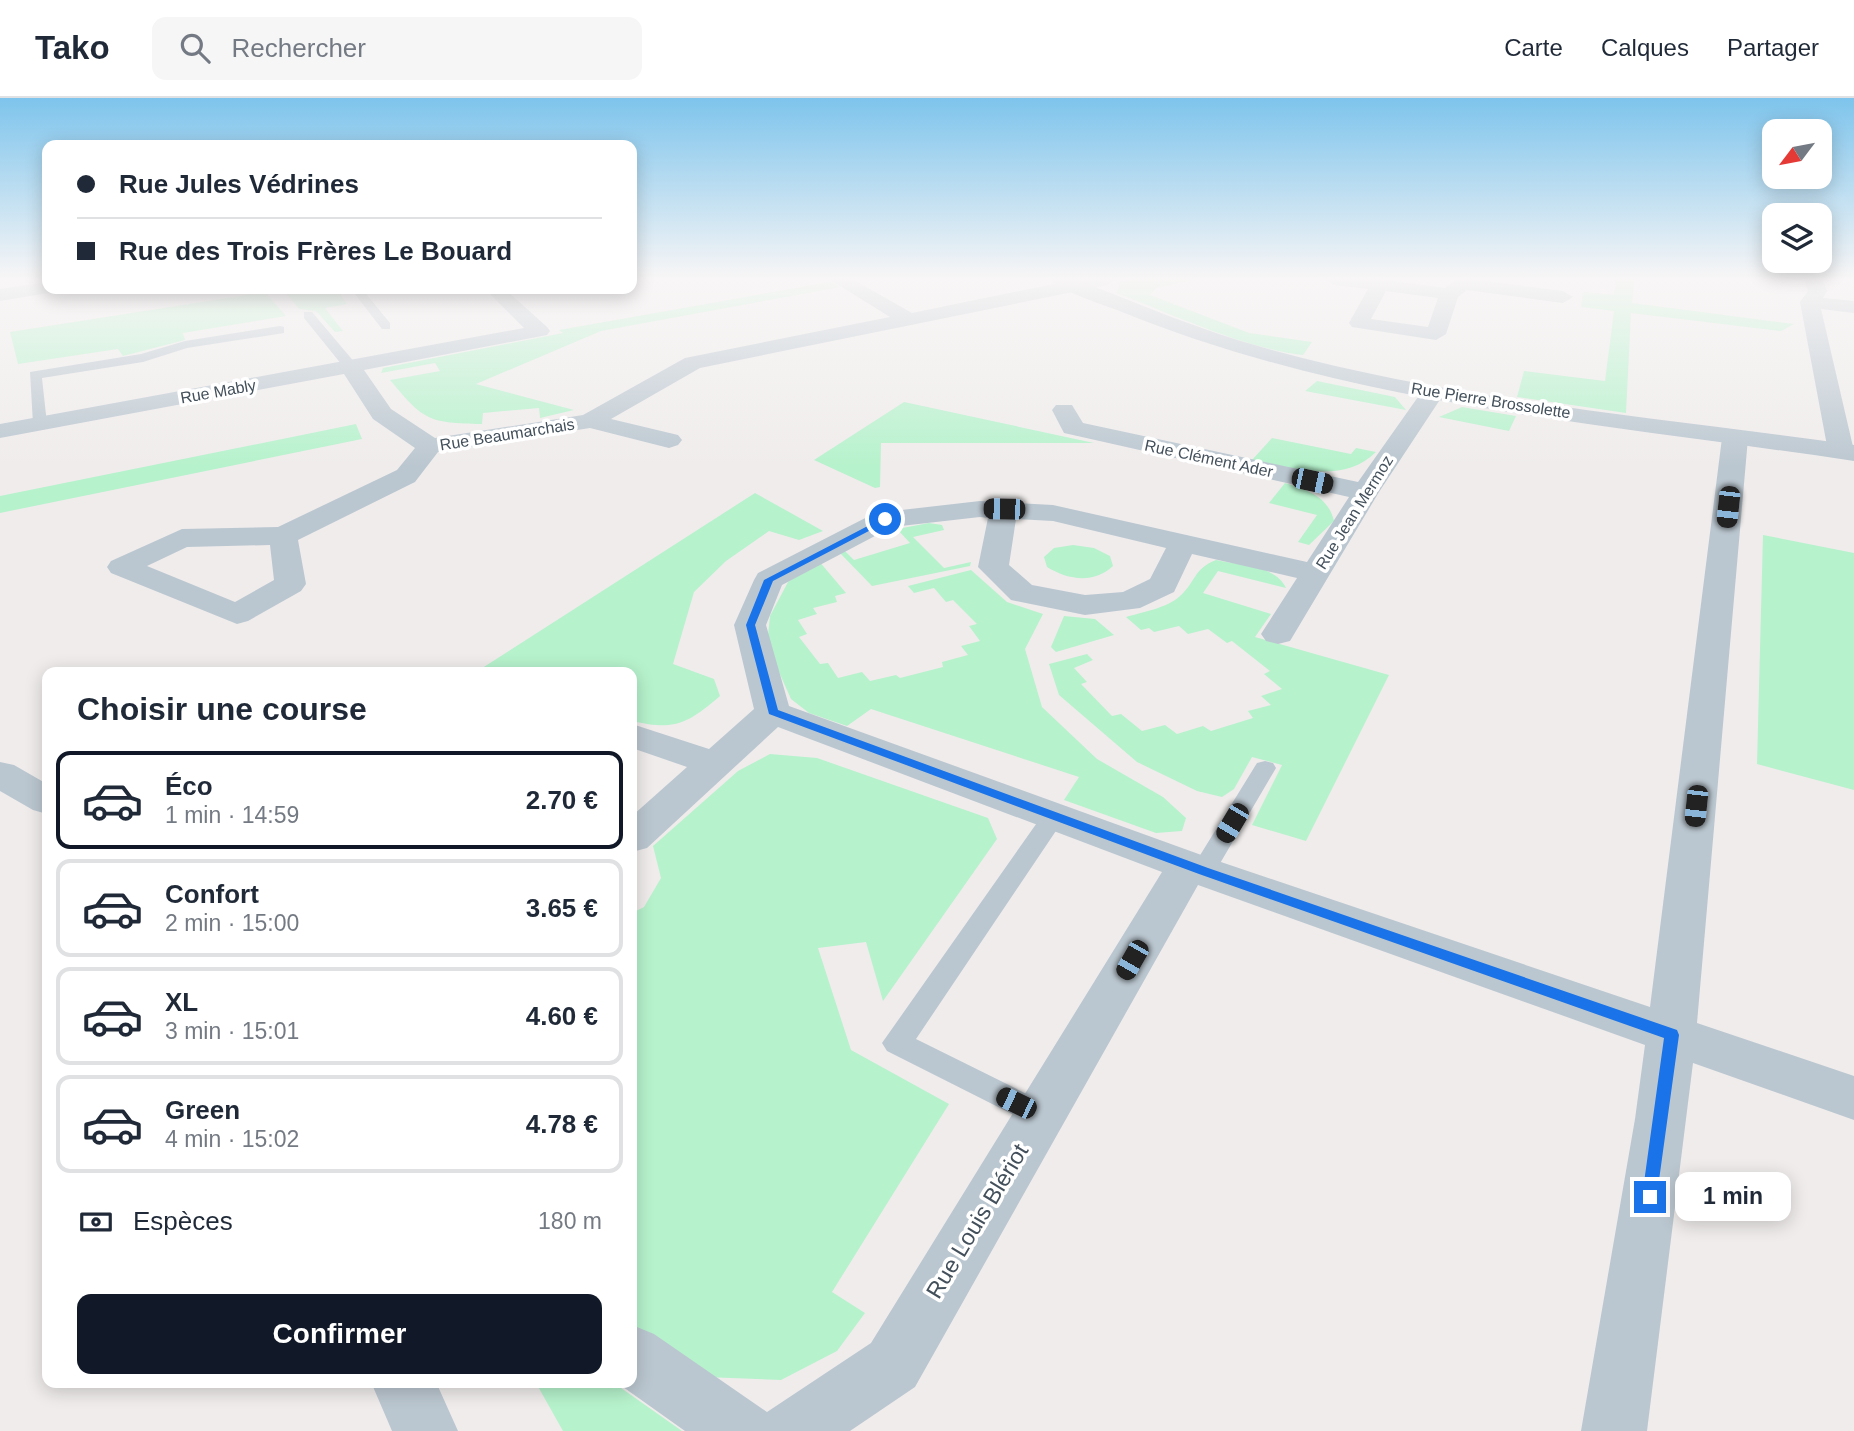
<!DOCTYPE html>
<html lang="fr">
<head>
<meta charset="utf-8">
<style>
  :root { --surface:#fff; --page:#f6f6f7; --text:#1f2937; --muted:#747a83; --line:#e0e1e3; --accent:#111827 }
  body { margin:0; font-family:Helvetica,sans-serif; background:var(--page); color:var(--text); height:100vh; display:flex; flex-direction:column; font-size:26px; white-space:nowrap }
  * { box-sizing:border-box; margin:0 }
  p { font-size:23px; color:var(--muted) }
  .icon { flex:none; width:38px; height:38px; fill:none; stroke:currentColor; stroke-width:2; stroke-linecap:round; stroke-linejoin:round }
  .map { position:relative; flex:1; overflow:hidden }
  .details { position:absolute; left:42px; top:569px; width:595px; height:721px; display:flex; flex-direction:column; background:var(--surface); border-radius:14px; box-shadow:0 4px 18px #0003 }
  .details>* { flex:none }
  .hud { position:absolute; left:42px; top:42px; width:595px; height:154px; border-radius:14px; box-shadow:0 4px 18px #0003; display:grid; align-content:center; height:154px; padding:0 35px; background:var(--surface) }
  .needle { width:46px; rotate:238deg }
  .tools { position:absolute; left:1762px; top:21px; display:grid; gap:14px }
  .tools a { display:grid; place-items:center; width:70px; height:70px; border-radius:14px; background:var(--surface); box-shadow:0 4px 18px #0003; font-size:35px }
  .end { position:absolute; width:32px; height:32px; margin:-16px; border:9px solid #1a73e8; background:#fff; box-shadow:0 0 0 4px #fff }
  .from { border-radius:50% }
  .bubble { position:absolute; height:49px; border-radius:14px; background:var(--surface); box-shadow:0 4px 18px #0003; font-size:23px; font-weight:700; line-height:49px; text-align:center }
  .car { position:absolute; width:21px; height:42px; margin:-21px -10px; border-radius:9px; box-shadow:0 0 5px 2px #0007; background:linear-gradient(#222 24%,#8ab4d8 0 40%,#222 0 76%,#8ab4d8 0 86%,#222 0) }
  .hud b { display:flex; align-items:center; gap:24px; height:66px; font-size:26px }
  .hud b+b { border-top:2px solid var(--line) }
  .hud i { width:18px; height:18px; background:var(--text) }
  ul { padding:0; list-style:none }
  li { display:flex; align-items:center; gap:21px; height:98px; margin:0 14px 10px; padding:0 21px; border:4px solid var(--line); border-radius:14px }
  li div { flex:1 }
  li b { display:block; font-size:26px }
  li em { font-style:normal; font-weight:700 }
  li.selected { border-color:var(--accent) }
  li>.icon { width:63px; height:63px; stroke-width:1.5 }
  h2 { padding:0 35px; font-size:32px; line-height:84px }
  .pay { display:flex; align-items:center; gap:18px; height:77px; padding:0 35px; font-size:26px }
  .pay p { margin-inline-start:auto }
  .action { display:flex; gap:14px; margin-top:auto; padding:14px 35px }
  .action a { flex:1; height:80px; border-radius:14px; background:var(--accent); color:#fff; font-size:28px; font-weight:700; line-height:80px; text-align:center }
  header { display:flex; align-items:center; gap:42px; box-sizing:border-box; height:98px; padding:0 35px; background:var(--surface); border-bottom:2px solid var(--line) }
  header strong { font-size:33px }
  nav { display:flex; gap:38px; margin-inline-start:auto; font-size:24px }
  .search { width:490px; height:63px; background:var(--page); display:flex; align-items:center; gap:18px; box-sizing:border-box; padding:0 24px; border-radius:14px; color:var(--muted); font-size:26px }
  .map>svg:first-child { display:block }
</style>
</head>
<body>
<header>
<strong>Tako</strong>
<div class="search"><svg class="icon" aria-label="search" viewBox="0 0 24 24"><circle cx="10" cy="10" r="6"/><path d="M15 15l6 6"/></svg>Rechercher</div>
<nav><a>Carte</a><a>Calques</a><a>Partager</a></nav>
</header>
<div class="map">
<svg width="1854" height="1333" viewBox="0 0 1854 1333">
  <rect width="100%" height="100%" fill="#f0ecec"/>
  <path fill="#b6f2cc" d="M1134 181H1197L1156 190 1150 197 1249 235 1312 244 1303 257C1249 252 1169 215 1117 195L1120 184Z
    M1616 181H1634L1632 205 1794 226 1781 233 1631 215 1626 315 1517 299 1524 273 1605 283 1614 213 1581 209 1583 194 1614 197Z
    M830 184 840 189 601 233 476 286 574 312 540 320 539 310 483 315 482 326C429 325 424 323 390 282L440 273 435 265 381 275 383 270 563 235 559 232Z
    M294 191H337L347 206 325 210 343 233 335 234 316 213 299 211 283 192Z
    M265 194 286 218 183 235 185 242 123 258 118 251 18 266 10 234Z
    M1317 283 1395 299 1406 312 1305 293Z
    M904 304 1094 345H881L880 389 875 390 814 362Z
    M1462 309 1516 318 1509 333 1439 319Z
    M356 326 362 341 0 415V398Z
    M1272 340 1351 356 1356 350 1376 354C1343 387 1293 370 1252 362Z
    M1285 385C1307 392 1328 398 1334 423L1309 447 1298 444 1317 417 1269 405Z
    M755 395 823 433 799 442 769 433 726 463 694 494 673 566 714 581 720 598C687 626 675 633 632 623V574H476Z
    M929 425 942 427 944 432 913 439 944 470 971 464 970 468 872 488 839 454 841 449 854 462 910 445 897 431Z
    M1763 437 1854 455V692L1757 666Z
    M1073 447 1094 450 1110 458 1113 468C1094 486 1068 482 1047 469L1044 459 1054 450Z
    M818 462 846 495 835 498 837 504 813 510 817 516 798 522 807 536 799 539 820 566 828 565 838 580 862 574 870 583 896 577 900 580 943 569 942 564 968 557 961 548 980 543 969 528 977 526 953 502 946 504 934 490 914 495 908 488 971 472 1007 504 1043 516 1025 551 1042 609 1097 661 1163 699 1186 720 1182 733 1156 735 1064 702 1079 679 871 611 847 628 809 615 791 601 767 547 770 518 788 484Z
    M1216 462C1238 467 1276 467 1286 490L1218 473 1203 495 1271 516 1255 539 1389 577 1306 743 1252 727 1282 667 1252 659 1234 691 1222 699 1197 693 1137 664 1059 597 1049 566 1087 556 1093 562 1074 570 1087 584 1081 586 1112 618 1121 616 1142 633 1165 627 1177 636 1203 628 1211 633 1253 620 1248 613 1271 607 1261 598 1282 591 1264 576 1270 573 1232 543 1227 545 1208 531 1188 536 1179 528 1154 534 1149 530 1141 532 1126 519C1143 514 1167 510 1180 498 1196 484 1193 471 1216 462Z
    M1064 518 1095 521 1114 537 1056 554 1051 549Z
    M770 656 817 660 988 720 997 741 883 903 866 844 818 850 851 952 949 1006 832 1194 865 1215 837 1253 781 1282 704 1279 632 1230V815L644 809 661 780 653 748 738 673Z
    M536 1285H614L682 1333H563Z"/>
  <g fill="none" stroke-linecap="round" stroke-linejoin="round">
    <path fill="#bbc7d0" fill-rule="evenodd" d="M351 191H362L390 225V231H382Z
      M304 214H312L356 266V272H346L304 220Z
      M280 228 284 229V235L187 250 143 264 42 280 47 326 40 330 33 326 30 274 141 256 185 243Z
      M1265 663 1273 665 1276 670 1212 779 1203 782 1194 779 1190 773 1194 767 1257 665Z
      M1054 710 1062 712 1066 718 916 941 1051 1008 1056 1017 1051 1026 1040 1030 887 953 882 945 1046 712Z"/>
    <path fill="#bbc7d0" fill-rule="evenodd" d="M829 181H852L912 215 1078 181H1116L1107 187 700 270 611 321 678 337 682 342 678 347 669 350 590 330 438 354 415 384 298 442 306 486 301 493 248 523 237 526 111 475 107 469 111 463 182 431 278 429 397 372 415 350 373 321 344 276 0 340V326L524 230 485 191H505L547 229 550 233 547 237 364 272 391 311 435 340 583 317 685 260 890 219ZM270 447 274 482 235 504 147 468 187 449Z
      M1325 181H1379L1445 190 1456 182 1470 181 1563 193 1573 199 1563 205 1467 192 1458 199 1446 236 1436 242 1352 229 1349 225 1368 191 1334 187ZM1386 193 1438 200 1428 229 1371 221Z
      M1804 181H1822L1827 193 1823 200 1854 203V215L1821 211 1854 353 1850 358H1832L1828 353 1800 204 1808 193Z
      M47 184V191H56L54 194 0 203V191Z
      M1433 287 1441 289 1445 294 1379 394 1290 543 1278 546 1266 543 1261 536 1297 480 1192 456 1174 494 1140 510 1085 517 1011 502 978 469 988 420 980 419 892 429 782 487 766 527 789 608 1218 763 1650 909 1722 340 1726 335H1744L1748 340 1697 925 1854 978V1022L1693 965 1647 1333H1581L1635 1021 1645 947 1198 787 915 1289 850 1333H685L616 1284H632V1227L654 1236 767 1314 871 1245 1162 774 778 629 647 750 632 754V718L687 669 632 650V626L709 651 754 611 734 527 754 482 758 475 875 415 980 403 1053 407 1307 464 1349 399 1064 335 1052 312 1056 307H1072L1083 325 1358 384 1425 289ZM1016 421 1053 423 1166 450 1150 481 1123 494 1085 497 1032 487 1009 467Z"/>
    <path fill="#bbc7d0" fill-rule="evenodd" d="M1050 181H1076C1138 206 1200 232 1265 250 1456 303 1658 319 1854 347V363C1608 326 1354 308 1122 214 1105 207 1061 194 1050 181Z
      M0 664 14 667 47 686V716L33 712 0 693Z
      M371 1284H436L458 1333H392Z"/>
  </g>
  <linearGradient id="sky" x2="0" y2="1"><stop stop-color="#7ec4ec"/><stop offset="0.49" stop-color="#f8f6f6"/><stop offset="1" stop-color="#f8f6f6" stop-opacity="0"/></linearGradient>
  <rect width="1854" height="368" fill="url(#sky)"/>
  <path fill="#1a73e8" d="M885 419 888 423 773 483 755 527 778 612 1208 770 1677 932 1679 937 1656 1104H1644L1642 1099 1664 940 1199 776 769 616 746 527 764 482Z"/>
  <g text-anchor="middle" stroke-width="7" stroke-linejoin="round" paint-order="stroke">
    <g font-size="16" fill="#43505b" stroke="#fff">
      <text transform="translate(218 293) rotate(-10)" y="6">Rue Mably</text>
      <text transform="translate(1491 302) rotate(9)" y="6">Rue Pierre Brossolette</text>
      <text transform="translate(507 336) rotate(-9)" y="6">Rue Beaumarchais</text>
      <text transform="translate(1209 360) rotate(12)" y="6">Rue Clément Ader</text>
      <text transform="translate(1354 414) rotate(-58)" y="6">Rue Jean Mermoz</text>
    </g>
    <g font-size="23" fill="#43505b" stroke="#fff">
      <text transform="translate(977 1123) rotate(-59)" y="8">Rue Louis Blériot</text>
    </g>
  </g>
</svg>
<div class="tools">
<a><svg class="needle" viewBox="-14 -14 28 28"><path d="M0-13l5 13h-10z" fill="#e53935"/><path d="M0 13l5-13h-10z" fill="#747a83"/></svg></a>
<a><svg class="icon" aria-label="layers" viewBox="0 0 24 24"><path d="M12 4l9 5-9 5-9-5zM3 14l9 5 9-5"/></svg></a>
</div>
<i class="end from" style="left:885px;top:421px"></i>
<i class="end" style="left:1650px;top:1099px"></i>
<div class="bubble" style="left:1675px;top:1074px;width:116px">1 min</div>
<i class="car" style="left:1312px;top:383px;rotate:102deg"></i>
<i class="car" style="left:1728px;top:409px;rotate:186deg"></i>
<i class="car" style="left:1004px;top:411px;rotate:271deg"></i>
<i class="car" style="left:1696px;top:708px;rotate:186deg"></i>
<i class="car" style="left:1232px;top:725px;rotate:211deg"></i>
<i class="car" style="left:1132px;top:862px;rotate:210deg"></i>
<i class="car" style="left:1016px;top:1005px;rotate:296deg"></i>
<div class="hud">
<b><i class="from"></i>Rue Jules Védrines</b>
<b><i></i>Rue des Trois Frères Le Bouard</b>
</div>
<section class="details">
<h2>Choisir une course</h2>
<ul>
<li class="selected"><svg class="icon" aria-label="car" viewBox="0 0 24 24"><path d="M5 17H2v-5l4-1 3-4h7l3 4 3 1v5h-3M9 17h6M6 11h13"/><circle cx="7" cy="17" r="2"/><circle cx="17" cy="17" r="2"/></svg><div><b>Éco</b><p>1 min · 14:59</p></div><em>2.70 €</em></li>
<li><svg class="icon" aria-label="car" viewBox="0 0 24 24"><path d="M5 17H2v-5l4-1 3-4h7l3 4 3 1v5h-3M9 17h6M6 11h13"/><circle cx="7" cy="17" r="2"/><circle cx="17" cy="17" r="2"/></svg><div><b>Confort</b><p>2 min · 15:00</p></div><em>3.65 €</em></li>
<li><svg class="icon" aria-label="car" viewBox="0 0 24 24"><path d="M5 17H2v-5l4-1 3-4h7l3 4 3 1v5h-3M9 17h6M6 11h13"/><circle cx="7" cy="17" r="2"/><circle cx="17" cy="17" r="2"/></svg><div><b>XL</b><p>3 min · 15:01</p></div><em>4.60 €</em></li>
<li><svg class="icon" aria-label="car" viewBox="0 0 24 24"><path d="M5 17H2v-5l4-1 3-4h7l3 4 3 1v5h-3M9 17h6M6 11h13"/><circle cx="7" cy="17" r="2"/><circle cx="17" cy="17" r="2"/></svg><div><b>Green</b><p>4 min · 15:02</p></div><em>4.78 €</em></li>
</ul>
<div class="pay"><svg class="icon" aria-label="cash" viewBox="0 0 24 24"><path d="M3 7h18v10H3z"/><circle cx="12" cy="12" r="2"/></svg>Espèces<p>180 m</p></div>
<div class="action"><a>Confirmer</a></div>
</section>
</div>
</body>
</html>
